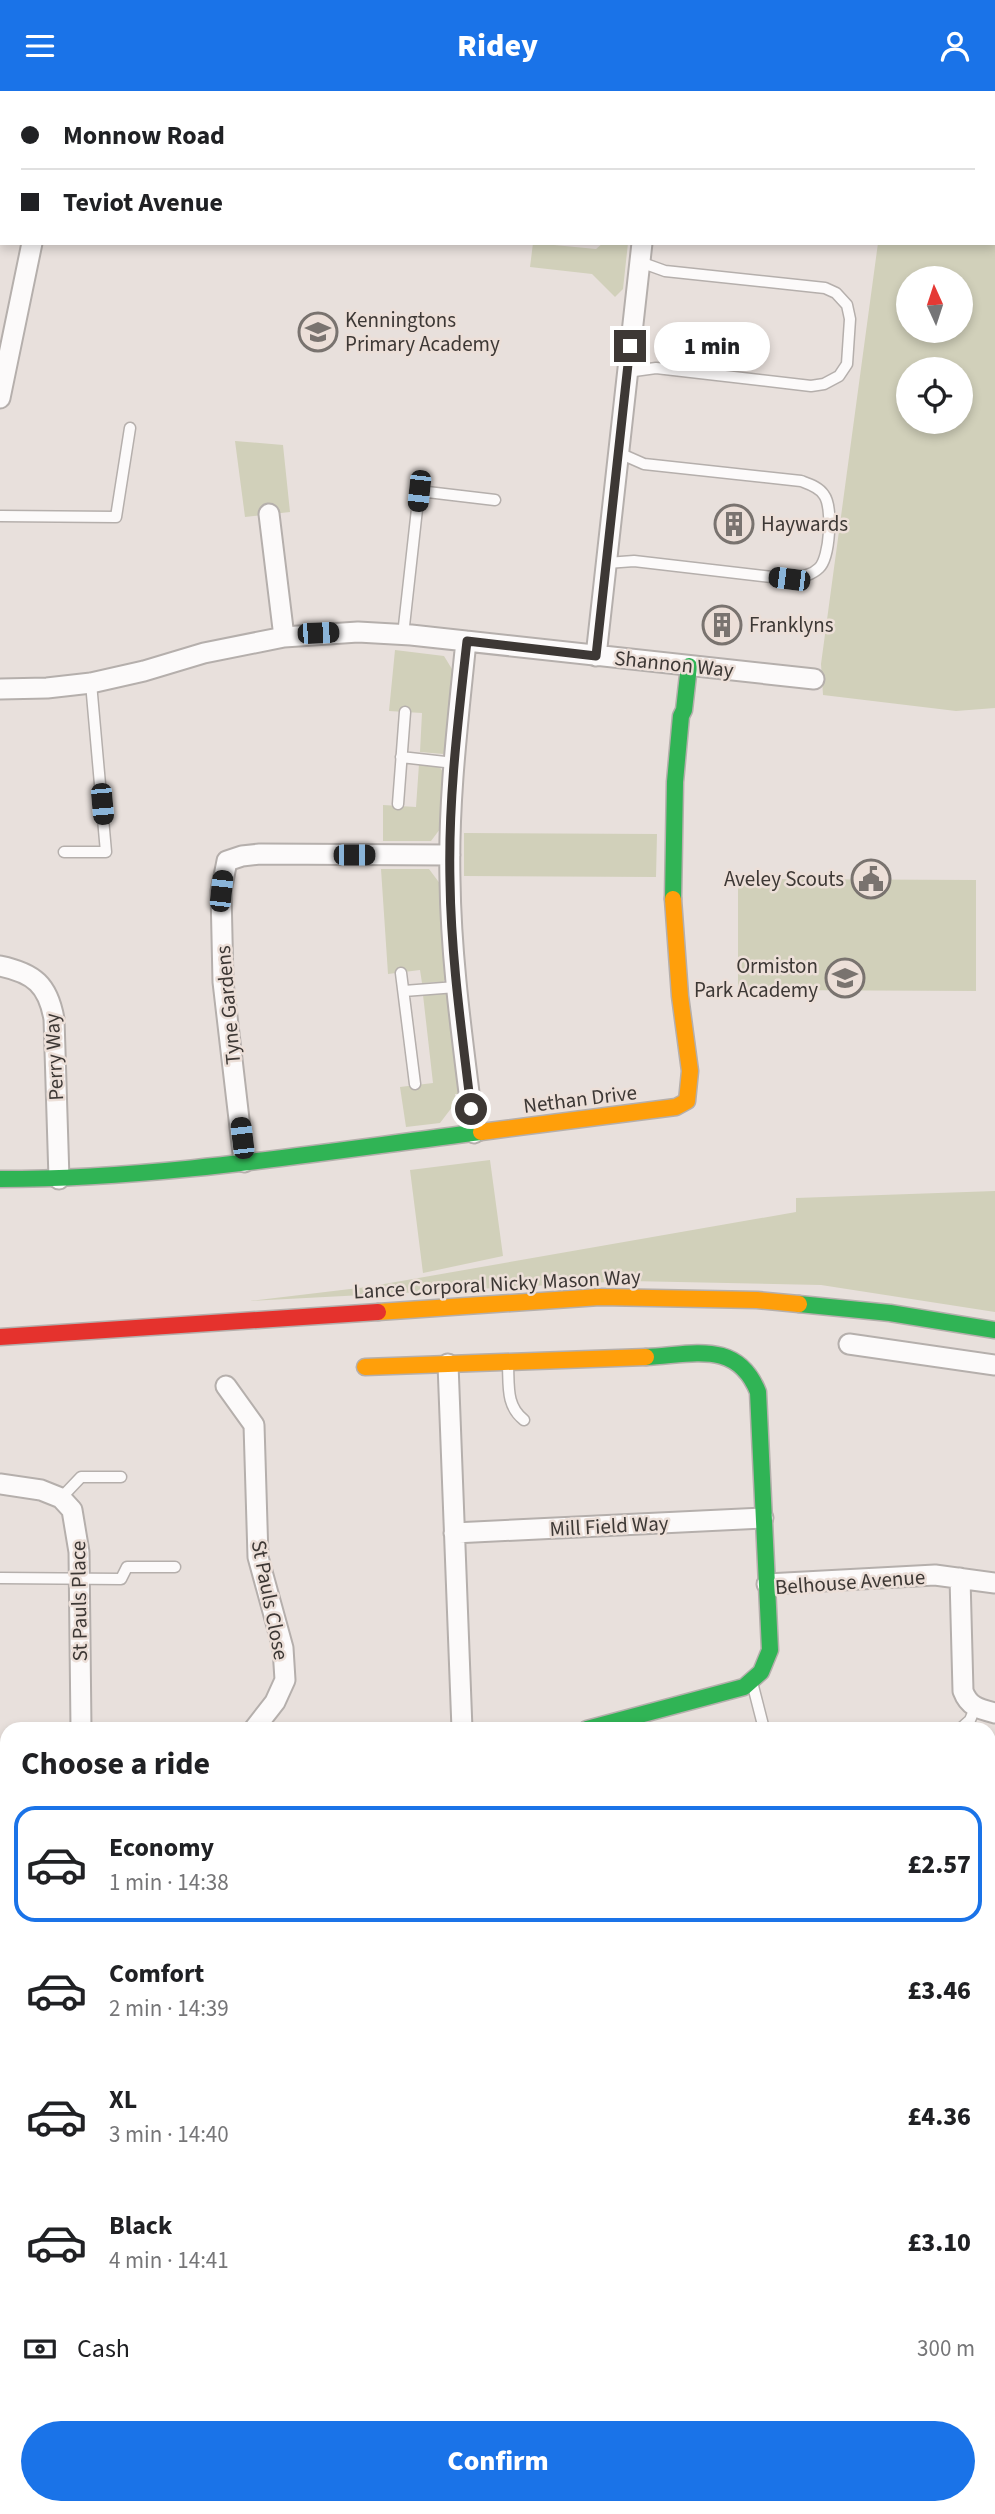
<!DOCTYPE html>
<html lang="en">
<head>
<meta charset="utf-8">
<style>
  :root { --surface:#fff; --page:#f6f6f6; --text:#202124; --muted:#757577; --line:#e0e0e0; --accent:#1a73e8 }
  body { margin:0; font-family:"Source Sans 3",sans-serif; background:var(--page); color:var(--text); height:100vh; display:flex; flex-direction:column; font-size:26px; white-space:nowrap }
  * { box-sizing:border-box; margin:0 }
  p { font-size:23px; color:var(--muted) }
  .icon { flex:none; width:38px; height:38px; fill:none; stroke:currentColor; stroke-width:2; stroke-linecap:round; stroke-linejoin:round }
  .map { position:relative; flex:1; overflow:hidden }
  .sheet { position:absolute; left:0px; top:1631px; width:996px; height:793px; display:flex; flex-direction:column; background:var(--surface); border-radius:21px 21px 0 0; box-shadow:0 4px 10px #0003 }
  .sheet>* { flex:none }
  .banner { position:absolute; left:0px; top:0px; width:996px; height:154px; box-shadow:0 4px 10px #0003; display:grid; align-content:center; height:154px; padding:0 21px; background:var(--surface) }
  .needle { width:46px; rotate:357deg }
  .buttons { position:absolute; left:896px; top:175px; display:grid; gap:14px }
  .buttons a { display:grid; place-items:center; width:77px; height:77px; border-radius:50%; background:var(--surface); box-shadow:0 4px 10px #0003; font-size:35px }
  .end { position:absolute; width:32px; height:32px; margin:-16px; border:9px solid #3d3835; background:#fff; box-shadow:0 0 0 4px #fff }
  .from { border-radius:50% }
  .bubble { position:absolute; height:49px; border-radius:24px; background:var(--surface); box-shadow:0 4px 10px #0003; font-size:23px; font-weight:800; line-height:49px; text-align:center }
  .car { position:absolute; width:21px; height:42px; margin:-21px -10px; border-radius:9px; box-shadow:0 0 5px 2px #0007; background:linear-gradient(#222 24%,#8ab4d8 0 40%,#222 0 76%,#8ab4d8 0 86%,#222 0) }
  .banner b { display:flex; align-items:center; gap:24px; height:66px; font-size:26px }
  .banner b+b { border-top:2px solid var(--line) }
  .banner i { width:18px; height:18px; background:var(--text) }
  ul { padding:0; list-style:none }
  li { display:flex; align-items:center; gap:21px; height:116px; margin:0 14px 10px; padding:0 7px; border:4px solid transparent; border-radius:21px }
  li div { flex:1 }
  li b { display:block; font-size:26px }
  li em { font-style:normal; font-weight:800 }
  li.on { border-color:var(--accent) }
  li>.icon { width:63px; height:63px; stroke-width:1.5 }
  h2 { padding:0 21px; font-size:32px; line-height:84px }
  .pay { display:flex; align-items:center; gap:18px; height:77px; padding:0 21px; font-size:26px }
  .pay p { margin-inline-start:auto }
  .cta { display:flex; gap:14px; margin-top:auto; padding:14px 21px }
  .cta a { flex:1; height:80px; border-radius:42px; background:var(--accent); color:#fff; font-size:28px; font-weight:800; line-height:80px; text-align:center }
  header { display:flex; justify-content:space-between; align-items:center; height:91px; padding:0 21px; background:var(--accent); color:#fff; font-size:32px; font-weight:800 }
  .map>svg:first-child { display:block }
</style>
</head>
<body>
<header><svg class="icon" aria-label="menu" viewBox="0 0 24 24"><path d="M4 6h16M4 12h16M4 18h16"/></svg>Ridey<svg class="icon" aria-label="person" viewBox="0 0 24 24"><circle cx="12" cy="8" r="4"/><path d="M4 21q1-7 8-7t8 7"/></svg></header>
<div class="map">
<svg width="995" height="2423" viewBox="0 0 995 2423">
  <rect width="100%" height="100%" fill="#e8e0dc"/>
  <path fill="#d1d0ba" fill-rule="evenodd" d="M898 0H995V617L956 620 823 604 821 573 878 152H994V2H898ZM908 187H961V240H908ZM908 278H961V331H908Z
    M533 152 596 158 603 152H628L623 198 615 206 592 183 530 176Z
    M235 350 283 354 290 421 245 426Z
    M395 559 444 565 455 583 447 660 443 663 420 661 422 622 389 620Z
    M419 673 439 675 445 684 440 738 431 750H383V714L416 716Z
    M464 742 657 743 656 786 464 785Z
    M381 778H429L441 794 448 885 443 891 422 892 420 879 388 883Z
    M738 788 976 789V900L738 899Z
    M445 902 450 906 462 1003H455L456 1011 440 1032 406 1036 400 996 433 992 423 904Z
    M490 1069 503 1165 423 1182 410 1079Z
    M995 1100V1221L821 1194 629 1190 249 1210 367 1196 796 1121V1107Z"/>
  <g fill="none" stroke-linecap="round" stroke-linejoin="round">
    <defs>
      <path id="lane" d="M627 281 656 277 811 295 824 293 839 285 847 273 850 228 847 214 836 202 825 197 665 180 640 171
        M0 425 116 426 130 337
        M607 472 634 470 789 488C799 486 811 485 819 477 830 467 833 416 824 404 819 396 809 393 801 390L644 373 619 362
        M403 544 419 400 495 409
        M401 666 454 672
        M398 713 405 621
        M64 761H106L91 592
        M401 882 415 993
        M404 900 456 896
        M508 1274C509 1295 506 1315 524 1329
        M61 1407 81 1386H121
        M0 1487 121 1488 127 1476H175
        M753 1595 764 1638
        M960 1638 970 1629 975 1617
        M989 1874 995 1873
        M989 2016 995 2014
        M989 2409 995 2411
        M537 2417 540 2423"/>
      <path id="street" d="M66 2V0
        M659 2V0
        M0 6H2
        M0 307 32 152
        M269 423 284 546
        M466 550C458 630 448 709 450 789 451 874 464 958 474 1042
        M596 565 642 152
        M0 598 47 597 91 592 144 580 204 562 284 546 358 541 411 544 814 588
        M0 875C34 882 48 894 54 928L59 1088
        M244 1071 223 891 221 800 227 770 242 765 260 763 450 764
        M849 1253 995 1274
        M448 1273 462 1638
        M226 1295 254 1334 258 1466 283 1557 285 1589 275 1611 254 1638
        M0 1393 41 1399 61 1407 72 1419 79 1461 81 1638
        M454 1442 763 1427
        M960 1487 963 1600C969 1616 979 1618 995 1622
        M767 1493 935 1484 995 1492
        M0 1706 7 1700
        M989 1843 995 1842
        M0 2412 7 2411
        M66 2417V2423
        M829 2417 830 2423"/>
      <path id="fast" d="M673 808 675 691 681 625 684 619 689 575
        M0 1088C161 1088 321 1061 481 1041
        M799 1213 890 1222 995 1239
        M587 1638 744 1596 761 1581 770 1559 758 1301C737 1248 692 1264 646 1266
        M0 1757 7 1764
        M345 2417 348 2423"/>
      <path id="slow" d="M481 1041 676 1016 687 1010 690 980 680 905 673 808
        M378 1221 600 1206 757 1209 799 1213
        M365 1276 646 1266"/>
      <path id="jam" d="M0 1246 378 1221"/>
    </defs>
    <use href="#lane" stroke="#b5afac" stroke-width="13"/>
    <use href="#street" stroke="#b5afac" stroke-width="23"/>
    <use href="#fast" stroke="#b5afac" stroke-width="19"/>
    <use href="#slow" stroke="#b5afac" stroke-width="19"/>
    <use href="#jam" stroke="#b5afac" stroke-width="19"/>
    <use href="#lane" stroke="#fcfafa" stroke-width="10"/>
    <use href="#street" stroke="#fcfafa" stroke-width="19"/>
    <use href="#fast" stroke="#30b455" stroke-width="16"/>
    <use href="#slow" stroke="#ff9f0a" stroke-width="16"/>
    <use href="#jam" stroke="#e5322d" stroke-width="16"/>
  </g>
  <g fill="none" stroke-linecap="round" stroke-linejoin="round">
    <path stroke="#3d3835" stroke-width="9" d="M471 1018C462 942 451 866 450 790 448 709 458 630 467 550L596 565 630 255"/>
  </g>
  <defs>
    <symbol id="school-ring" viewBox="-11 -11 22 22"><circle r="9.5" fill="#ecdfd8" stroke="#79736f" stroke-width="1.5"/><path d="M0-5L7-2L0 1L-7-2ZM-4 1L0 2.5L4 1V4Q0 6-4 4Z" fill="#79736f"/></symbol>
    <symbol id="building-ring" viewBox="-11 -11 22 22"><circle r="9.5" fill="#ecdfd8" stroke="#79736f" stroke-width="1.5"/><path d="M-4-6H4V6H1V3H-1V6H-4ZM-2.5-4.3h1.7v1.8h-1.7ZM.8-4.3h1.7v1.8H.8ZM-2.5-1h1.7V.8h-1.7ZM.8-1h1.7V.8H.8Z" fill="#79736f"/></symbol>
    <symbol id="civic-ring" viewBox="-11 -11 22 22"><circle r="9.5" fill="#ecdfd8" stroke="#79736f" stroke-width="1.5"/><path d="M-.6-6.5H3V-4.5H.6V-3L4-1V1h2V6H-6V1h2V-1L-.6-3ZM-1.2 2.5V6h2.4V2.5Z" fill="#79736f"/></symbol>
  </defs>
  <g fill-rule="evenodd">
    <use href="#school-ring" x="296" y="219" width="44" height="44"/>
    <use href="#building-ring" x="712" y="411" width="44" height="44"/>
    <use href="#building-ring" x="700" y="512" width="44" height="44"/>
    <use href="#civic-ring" x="849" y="766" width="44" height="44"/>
    <use href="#school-ring" x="823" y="865" width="44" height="44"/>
  </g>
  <g text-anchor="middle" stroke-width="5" stroke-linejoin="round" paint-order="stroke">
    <g font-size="21" fill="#3d3835" stroke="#ecdfd8" text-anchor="start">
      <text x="345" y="236">Kenningtons<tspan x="345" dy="24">Primary Academy</tspan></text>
      <text x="761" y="440">Haywards</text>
      <text x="749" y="541">Franklyns</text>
      <text x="844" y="795" text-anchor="end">Aveley Scouts</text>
      <text x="818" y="882" text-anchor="end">Ormiston<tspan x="818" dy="24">Park Academy</tspan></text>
    </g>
    <g font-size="21" fill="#3d3835" stroke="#ecdfd8">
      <text transform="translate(674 573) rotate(6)" y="7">Shannon Way</text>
      <text transform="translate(228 914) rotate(-95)" y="7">Tyne Gardens</text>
      <text transform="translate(54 966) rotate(-93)" y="7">Perry Way</text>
      <text transform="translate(580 1008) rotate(-7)" y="7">Nethan Drive</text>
      <text transform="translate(497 1193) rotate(-3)" y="7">Lance Corporal Nicky Mason Way</text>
      <text transform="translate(609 1435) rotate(-3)" y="7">Mill Field Way</text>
      <text transform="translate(850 1491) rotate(-4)" y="7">Belhouse Avenue</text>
      <text transform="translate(270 1509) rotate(79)" y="7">St Pauls Close</text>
      <text transform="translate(79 1510) rotate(-91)" y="7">St Pauls Place</text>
    </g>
  </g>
</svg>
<div class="buttons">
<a><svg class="needle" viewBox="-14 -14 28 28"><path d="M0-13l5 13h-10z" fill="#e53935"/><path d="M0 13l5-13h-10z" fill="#757577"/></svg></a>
<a><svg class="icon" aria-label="locate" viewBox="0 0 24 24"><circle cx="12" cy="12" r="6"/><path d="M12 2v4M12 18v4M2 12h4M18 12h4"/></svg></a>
</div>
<i class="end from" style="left:471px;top:1018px"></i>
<i class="end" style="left:630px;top:255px"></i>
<div class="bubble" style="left:654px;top:231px;width:116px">1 min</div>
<i class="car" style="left:419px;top:400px;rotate:186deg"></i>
<i class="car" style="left:789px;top:488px;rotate:277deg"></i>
<i class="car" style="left:318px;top:542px;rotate:88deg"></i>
<i class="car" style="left:102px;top:713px;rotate:175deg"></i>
<i class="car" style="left:354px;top:764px;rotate:90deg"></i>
<i class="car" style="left:221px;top:800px;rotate:6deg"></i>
<i class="car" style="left:242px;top:1047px;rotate:353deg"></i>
<div class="banner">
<b><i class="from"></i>Monnow Road</b>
<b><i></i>Teviot Avenue</b>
</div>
<section class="sheet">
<h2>Choose a ride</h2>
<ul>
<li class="on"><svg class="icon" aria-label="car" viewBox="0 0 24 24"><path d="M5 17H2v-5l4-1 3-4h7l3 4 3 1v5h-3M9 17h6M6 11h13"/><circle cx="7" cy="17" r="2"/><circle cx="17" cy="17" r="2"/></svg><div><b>Economy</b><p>1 min · 14:38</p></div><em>£2.57</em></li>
<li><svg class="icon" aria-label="car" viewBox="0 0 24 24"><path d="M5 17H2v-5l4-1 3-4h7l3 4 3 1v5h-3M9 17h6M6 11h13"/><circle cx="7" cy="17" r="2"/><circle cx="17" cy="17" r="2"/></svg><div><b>Comfort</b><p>2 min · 14:39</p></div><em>£3.46</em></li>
<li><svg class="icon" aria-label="car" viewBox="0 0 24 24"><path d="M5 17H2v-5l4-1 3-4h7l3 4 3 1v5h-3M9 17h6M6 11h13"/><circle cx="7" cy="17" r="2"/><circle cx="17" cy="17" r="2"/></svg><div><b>XL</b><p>3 min · 14:40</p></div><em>£4.36</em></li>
<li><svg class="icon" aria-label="car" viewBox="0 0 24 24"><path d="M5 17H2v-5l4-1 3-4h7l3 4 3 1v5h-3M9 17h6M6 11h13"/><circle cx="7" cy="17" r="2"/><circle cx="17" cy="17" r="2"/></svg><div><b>Black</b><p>4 min · 14:41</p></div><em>£3.10</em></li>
</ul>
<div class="pay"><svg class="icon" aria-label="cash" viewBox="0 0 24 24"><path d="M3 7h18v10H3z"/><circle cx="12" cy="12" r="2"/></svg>Cash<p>300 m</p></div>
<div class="cta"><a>Confirm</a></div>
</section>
</div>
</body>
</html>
